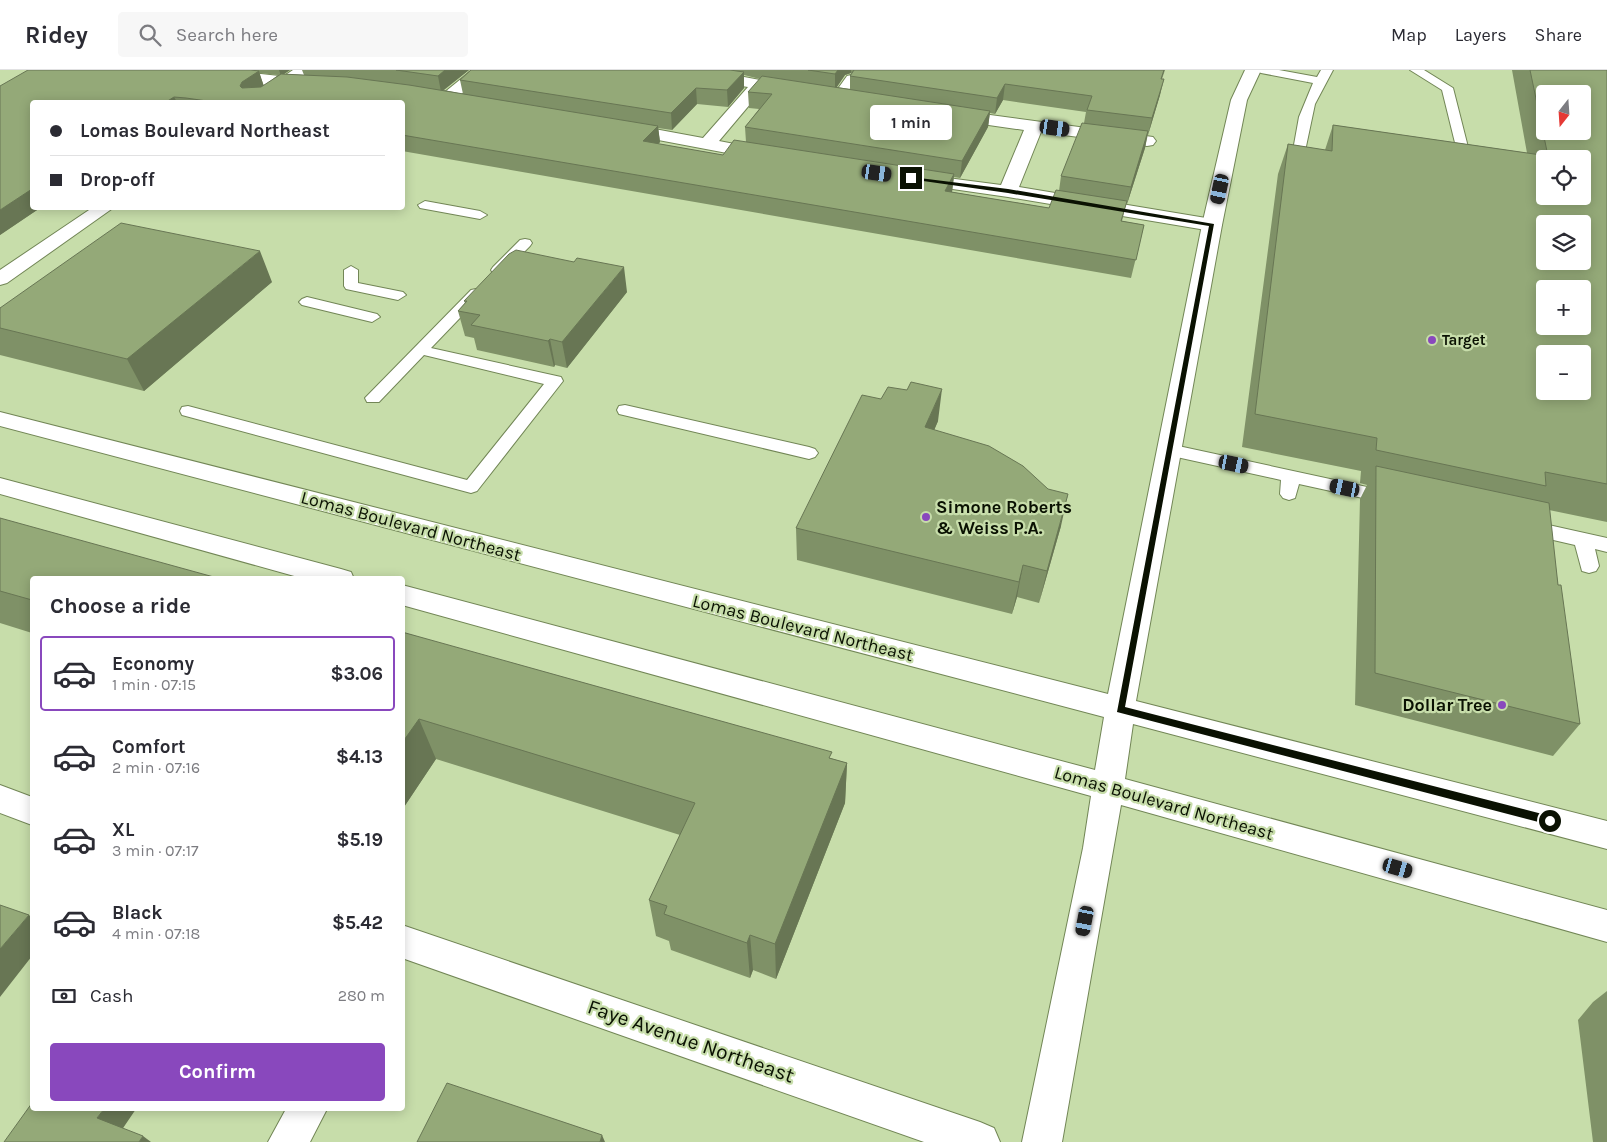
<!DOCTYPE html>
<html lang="en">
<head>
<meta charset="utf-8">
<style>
  :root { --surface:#fff; --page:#f7f7f7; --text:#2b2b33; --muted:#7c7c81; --line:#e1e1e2; --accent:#8948bd }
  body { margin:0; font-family:Karla,sans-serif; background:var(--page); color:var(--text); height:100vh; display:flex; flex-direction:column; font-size:19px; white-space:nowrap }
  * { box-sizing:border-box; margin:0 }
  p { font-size:16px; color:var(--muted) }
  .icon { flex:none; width:28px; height:28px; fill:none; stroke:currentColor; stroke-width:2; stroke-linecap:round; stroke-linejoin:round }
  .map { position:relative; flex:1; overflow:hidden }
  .drawer { position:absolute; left:30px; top:506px; width:375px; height:535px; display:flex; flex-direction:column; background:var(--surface); border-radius:5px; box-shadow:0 2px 12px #0003 }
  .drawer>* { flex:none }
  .top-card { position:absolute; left:30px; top:30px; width:375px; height:110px; border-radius:5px; box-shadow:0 2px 12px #0003; display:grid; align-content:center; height:110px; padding:0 20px; background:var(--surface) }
  .needle { width:32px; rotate:197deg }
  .tools { position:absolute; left:1536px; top:15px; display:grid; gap:10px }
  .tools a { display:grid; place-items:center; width:55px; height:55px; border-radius:5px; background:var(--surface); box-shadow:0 2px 12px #0003; font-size:25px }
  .end { position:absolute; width:22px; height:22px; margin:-11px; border:6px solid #0a1102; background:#fff; box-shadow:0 0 0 2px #fff }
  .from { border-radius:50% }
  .bubble { position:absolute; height:35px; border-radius:5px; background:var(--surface); box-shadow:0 2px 12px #0003; font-size:16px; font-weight:700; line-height:35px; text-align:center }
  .car { position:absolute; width:15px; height:30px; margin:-15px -8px; border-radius:6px; box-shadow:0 0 4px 1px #0007; background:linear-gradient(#222 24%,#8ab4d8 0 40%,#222 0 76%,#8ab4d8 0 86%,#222 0) }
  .top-card b { display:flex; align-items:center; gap:18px; height:48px; font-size:19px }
  .top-card b+b { border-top:1px solid var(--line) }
  .top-card i { width:12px; height:12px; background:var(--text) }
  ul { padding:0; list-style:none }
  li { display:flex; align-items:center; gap:15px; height:75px; margin:0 10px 8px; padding:0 10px; border:2px solid transparent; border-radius:5px }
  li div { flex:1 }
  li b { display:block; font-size:19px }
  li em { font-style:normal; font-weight:700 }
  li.on { border-color:var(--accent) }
  li>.icon { width:45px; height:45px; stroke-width:1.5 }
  h2 { padding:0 20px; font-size:22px; line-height:60px }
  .pay { display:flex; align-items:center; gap:12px; height:55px; padding:0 20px; font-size:19px }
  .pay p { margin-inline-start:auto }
  .button { display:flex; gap:10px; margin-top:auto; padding:10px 20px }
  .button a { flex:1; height:58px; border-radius:5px; background:var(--accent); color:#fff; font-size:20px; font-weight:700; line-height:58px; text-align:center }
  header { display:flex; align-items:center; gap:30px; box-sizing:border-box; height:70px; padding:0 25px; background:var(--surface); border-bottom:1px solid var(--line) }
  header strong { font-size:24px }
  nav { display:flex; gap:28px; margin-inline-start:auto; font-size:18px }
  .search { width:350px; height:45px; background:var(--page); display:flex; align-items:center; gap:12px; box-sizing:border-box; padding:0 18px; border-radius:5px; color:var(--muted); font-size:19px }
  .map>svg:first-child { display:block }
</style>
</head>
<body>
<header>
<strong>Ridey</strong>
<div class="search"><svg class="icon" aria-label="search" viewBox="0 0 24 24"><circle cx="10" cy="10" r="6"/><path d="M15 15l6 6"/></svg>Search here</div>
<nav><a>Map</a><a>Layers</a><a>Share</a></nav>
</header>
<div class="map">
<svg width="1607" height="1072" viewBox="0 0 1607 1072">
  <rect width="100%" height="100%" fill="#c7ddaa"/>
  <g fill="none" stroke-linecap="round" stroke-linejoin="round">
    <defs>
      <path id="lane" d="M1255 0H1279L1317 7 1321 0H1333L1315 34 1301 100H1291L1290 97 1299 47 1313 13 1261 3Z
        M1410 0H1424L1453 18 1471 89 1470 92 1465 93 1459 89 1442 20Z
        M851 5 857 8 842 30 838 31 834 30 832 27 847 6Z
        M425 131 480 141 487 145 480 149 420 138 418 135Z
        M525 169 530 170 532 173 530 176 503 203H493L491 200 493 197 520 170Z
        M351 196 358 200V213L403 222 406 225 398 230 346 219 344 216V200Z
        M476 219 481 220 483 223 481 226 431 278 561 307 563 311 477 421 471 423 182 345 180 341 182 337 188 336 467 410 544 314 424 285 379 332H367L365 328 471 220Z
        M307 227 377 244 380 247 372 252 302 235 299 232 302 229Z
        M625 335 809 377 815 379 818 383 815 387 809 389 619 344 617 340 619 336Z
        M1169 374 1390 422 1396 424 1399 428 1396 432 1390 434 1299 414 1295 428 1289 430 1283 428 1280 424 1281 410 1163 384 1160 380 1163 376Z
        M1526 450 1607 468V482L1595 479 1599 496 1596 501 1589 503 1582 501 1575 475 1519 462 1517 457 1519 452Z"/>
      <path id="street" d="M182 0H224L307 9 315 14C307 26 208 7 190 5Z
        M472 0H490L452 32H440L438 29 440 26Z
        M665 0H707L798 17 800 20 792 25 762 20 719 71 770 81 773 85 770 89 764 90 616 62 614 58 616 54 622 53 703 68 748 17 673 5Z
        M953 40 1153 67 1156 71 1153 75 1147 76 1041 62 1019 117 1212 149 1219 151 1222 155 1219 159 1212 161 1008 127 911 113 908 109 911 105 917 104 1001 115 1024 60 947 49 945 45 947 41Z
        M0 715 32 727V755L0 743Z
        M402 855 980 1052 994 1058 1000 1072H924L402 888Z
        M286 1039H327L310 1072H268Z"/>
      <path id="secondary" d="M293 0H311L266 32H248L250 29Z
        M1245 0H1261L1247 30 1222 155 1136 631 1607 751V779L1133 654 1125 709 1607 840V872L1121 735 1062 1072H1022L1083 778 1091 726 402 535V515L1095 700 1104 647 0 356V342L1108 624 1202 155 1231 30Z
        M92 138H113L7 213 0 215V200Z
        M0 408 341 499 351 502 354 509H305L0 424Z"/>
    </defs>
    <use href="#lane" stroke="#728656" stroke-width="2"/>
    <use href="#street" stroke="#728656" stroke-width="2"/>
    <use href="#secondary" stroke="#728656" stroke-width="2"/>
    <use href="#lane" fill="#fff" fill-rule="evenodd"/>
    <use href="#street" fill="#fff" fill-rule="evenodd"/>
    <use href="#secondary" fill="#fff" fill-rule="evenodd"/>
  </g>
  <path fill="#7f9167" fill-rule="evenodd" d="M28 0H290L284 4 304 5 302 0H469L444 20 463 24 460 10 471 0H1165L1162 9 1160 25 1148 65V64L1145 78 1127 134H1126L1122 151 1144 155 1131 208 402 81V32H32V138H40L0 165ZM259 3 278 5 264 16ZM851 3 852 4 850 6V19L836 17 845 5ZM744 5 760 9 748 22 749 38 759 39 745 57 746 72 723 85 658 74 660 72 658 58 672 60 697 34 728 37 744 18ZM1003 30 1086 42 1084 53 1061 106 1059 121 1049 138 952 122 954 107 960 108 988 57 990 43 995 44Z
    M1512 0H1607V452L1549 440 1558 515 1580 654 1553 686 1355 635 1360 429 1367 415 1360 413 1361 401 1242 377 1278 104 1288 74 1325 80 1333 55 1527 83Z
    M272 212 144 321 0 285V238Z
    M627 222 567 298 555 295 554 297 477 280 474 268 465 266 458 241 465 233 464 231Z
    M881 329 938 351 934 360 1061 456 1039 533 1017 527 1012 544 797 490 796 458Z
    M0 448 32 509V563L0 553Z
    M402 562 847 693 845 733 776 909 753 900 750 908 671 880 669 871 656 866 649 830 680 765 436 689 402 740Z
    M1607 921V1072H1593L1578 950 1593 932Z"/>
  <path fill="#687654" d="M279 0H290L281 6Z
    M445 0H469L441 22 438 6Z
    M838 0H851V3L845 5 835 20V4Z
    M259 1 264 17 248 28 240 16 242 12Z
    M744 2V18L728 37 727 20Z
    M1164 9 1160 25 1148 65 1152 48Z
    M1005 14 1003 30 995 44 997 28Z
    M696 18 697 34 672 60 671 43Z
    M174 27 177 32H166Z
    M990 41 988 57 960 108 962 91Z
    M658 56 660 72 645 88 643 71Z
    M1148 61 1145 78 1127 134 1131 117Z
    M954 104 952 122 943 139 945 121Z
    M32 119V138H40L0 165V140Z
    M260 181 272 212 144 321 127 289Z
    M624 197 627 222 567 298 562 272Z
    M550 269 555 295 554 297 548 271Z
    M942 319 938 351 922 389 925 357Z
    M1068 424 1061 456 1039 533 1047 501Z
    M1023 495 1017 527 1012 544 1019 512Z
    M419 649 436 689 402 740V673Z
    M847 693 845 733 776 909 775 874Z
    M29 845 32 848V886L0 927V879Z
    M750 865 753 900 750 908 747 873Z
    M104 1039H136L119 1064 97 1048Z
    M602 1065 605 1072H600Z
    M143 1066 151 1072H139Z"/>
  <path fill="#94a978" stroke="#687654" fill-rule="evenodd" d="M28 0H251L259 1 242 12 240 16 242 18 261 17 281 4 347 7 409 15 658 56 643 71 723 85 734 70 954 104 945 121 1049 138 1056 120 1127 131 1121 151 1144 155 1136 190 402 65V32H214L186 28 174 27 166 32H32V119L0 140V16Z
    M396 0H445L438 6Z
    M471 0H730L744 2 727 20 696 18 671 43 460 10Z
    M808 0H838L835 4Z
    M854 0H1164L1161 9H1164L1152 48 1087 40 1092 26 1005 14 997 28 850 6Z
    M1530 0H1607V414L1545 402 1546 416 1376 380 1377 368 1255 344 1288 74 1332 81 1333 55 1548 86ZM1545 24H1582V61H1545ZM1545 89H1582V126H1545ZM1545 154H1582V191H1545ZM1545 219H1582V256H1545ZM1545 284H1582V321H1545Z
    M762 6 990 41 962 91 745 57 772 24 748 22Z
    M1082 53 1148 61 1131 117 1061 106Z
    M121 153 260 181 127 289 0 258V238Z
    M516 180 574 192 577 188 624 197 562 272 550 269 548 271 471 255 480 245 458 241 467 231H464L509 184Z
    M911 312 942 319 925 357 989 376 1023 396 1048 419 1068 424 1047 501 1023 495 1019 512 796 458 862 325 881 329 888 317 907 320Z
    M1376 396 1549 433 1558 515H1561L1580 654 1375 603Z
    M0 448 221 509H32V530L0 521Z
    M402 562 832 682 829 688 847 693 775 874 750 865 747 873 664 844 667 836 649 830 695 733 419 649 402 673Z
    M0 835 29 845 0 879Z
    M447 1013 602 1065 600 1072H417Z
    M32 1033V1039H104L97 1048 143 1066 139 1072H4Z"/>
  <path fill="#0a1102" d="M911 107 1008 119 1214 154 1125 637 1550 746 1554 748V754L1550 755 1117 642 1209 156 1008 123 909 109Z"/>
  <g fill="#8948bd" stroke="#c7ddaa" stroke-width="2">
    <circle cx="1432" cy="270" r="5"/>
    <circle cx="926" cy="447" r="5"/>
    <circle cx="1502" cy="635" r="5"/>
  </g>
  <g text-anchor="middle" stroke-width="4.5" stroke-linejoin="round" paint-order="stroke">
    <g font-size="15" font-weight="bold" fill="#0a1102" stroke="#c7ddaa" text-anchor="start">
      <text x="1442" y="275">Target</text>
    </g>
    <g font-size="18" font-weight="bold" fill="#0a1102" stroke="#c7ddaa" text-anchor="start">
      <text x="936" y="443">Simone Roberts<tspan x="936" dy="21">&amp; Weiss P.A.</tspan></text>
      <text x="1492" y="641" text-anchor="end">Dollar Tree</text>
    </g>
    <g font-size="18" fill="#0a1102" stroke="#c7ddaa">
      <text transform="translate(411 456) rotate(15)" y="6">Lomas Boulevard Northeast</text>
      <text transform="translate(803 558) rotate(14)" y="6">Lomas Boulevard Northeast</text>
      <text transform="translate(1164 733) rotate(16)" y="6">Lomas Boulevard Northeast</text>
    </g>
    <g font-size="21" fill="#0a1102" stroke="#c7ddaa">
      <text transform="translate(691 971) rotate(19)" y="7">Faye Avenue Northeast</text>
    </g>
  </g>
</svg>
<div class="tools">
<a><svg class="needle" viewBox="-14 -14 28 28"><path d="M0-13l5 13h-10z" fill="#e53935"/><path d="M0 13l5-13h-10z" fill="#7c7c81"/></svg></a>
<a><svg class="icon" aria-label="locate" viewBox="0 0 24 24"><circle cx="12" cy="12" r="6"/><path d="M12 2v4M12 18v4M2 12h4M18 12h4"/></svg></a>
<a><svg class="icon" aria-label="layers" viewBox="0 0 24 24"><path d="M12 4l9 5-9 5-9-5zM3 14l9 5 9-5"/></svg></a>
<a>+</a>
<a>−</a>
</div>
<i class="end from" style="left:1550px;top:751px"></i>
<i class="end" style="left:911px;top:108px"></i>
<div class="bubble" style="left:870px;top:35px;width:82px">1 min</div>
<i class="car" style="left:1055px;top:58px;rotate:98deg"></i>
<i class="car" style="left:877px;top:103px;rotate:98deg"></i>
<i class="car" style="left:1220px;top:119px;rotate:192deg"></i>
<i class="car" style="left:1234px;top:394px;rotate:102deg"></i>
<i class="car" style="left:1345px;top:418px;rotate:282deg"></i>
<i class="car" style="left:1398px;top:798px;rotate:106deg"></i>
<i class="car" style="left:1085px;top:851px;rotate:191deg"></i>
<div class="top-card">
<b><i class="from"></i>Lomas Boulevard Northeast</b>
<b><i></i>Drop-off</b>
</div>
<section class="drawer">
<h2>Choose a ride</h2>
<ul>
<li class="on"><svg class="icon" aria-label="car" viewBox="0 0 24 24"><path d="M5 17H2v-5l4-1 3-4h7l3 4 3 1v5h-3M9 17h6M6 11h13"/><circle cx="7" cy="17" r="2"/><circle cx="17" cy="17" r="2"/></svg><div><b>Economy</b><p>1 min · 07:15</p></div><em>$3.06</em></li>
<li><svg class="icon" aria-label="car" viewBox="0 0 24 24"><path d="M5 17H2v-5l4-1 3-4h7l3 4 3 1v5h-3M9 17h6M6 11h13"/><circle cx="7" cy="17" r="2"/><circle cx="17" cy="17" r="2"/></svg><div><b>Comfort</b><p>2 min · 07:16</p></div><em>$4.13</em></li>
<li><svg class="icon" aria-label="car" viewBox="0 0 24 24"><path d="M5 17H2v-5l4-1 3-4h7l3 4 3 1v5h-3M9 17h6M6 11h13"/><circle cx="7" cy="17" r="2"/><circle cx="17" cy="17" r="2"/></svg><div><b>XL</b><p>3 min · 07:17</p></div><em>$5.19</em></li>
<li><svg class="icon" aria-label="car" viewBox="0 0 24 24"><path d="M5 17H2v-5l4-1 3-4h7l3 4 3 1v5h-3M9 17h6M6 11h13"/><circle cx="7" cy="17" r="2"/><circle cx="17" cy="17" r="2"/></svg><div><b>Black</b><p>4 min · 07:18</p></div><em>$5.42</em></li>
</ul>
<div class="pay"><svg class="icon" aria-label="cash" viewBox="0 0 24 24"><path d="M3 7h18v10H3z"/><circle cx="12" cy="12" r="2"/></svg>Cash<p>280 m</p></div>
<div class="button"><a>Confirm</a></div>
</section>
</div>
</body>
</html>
